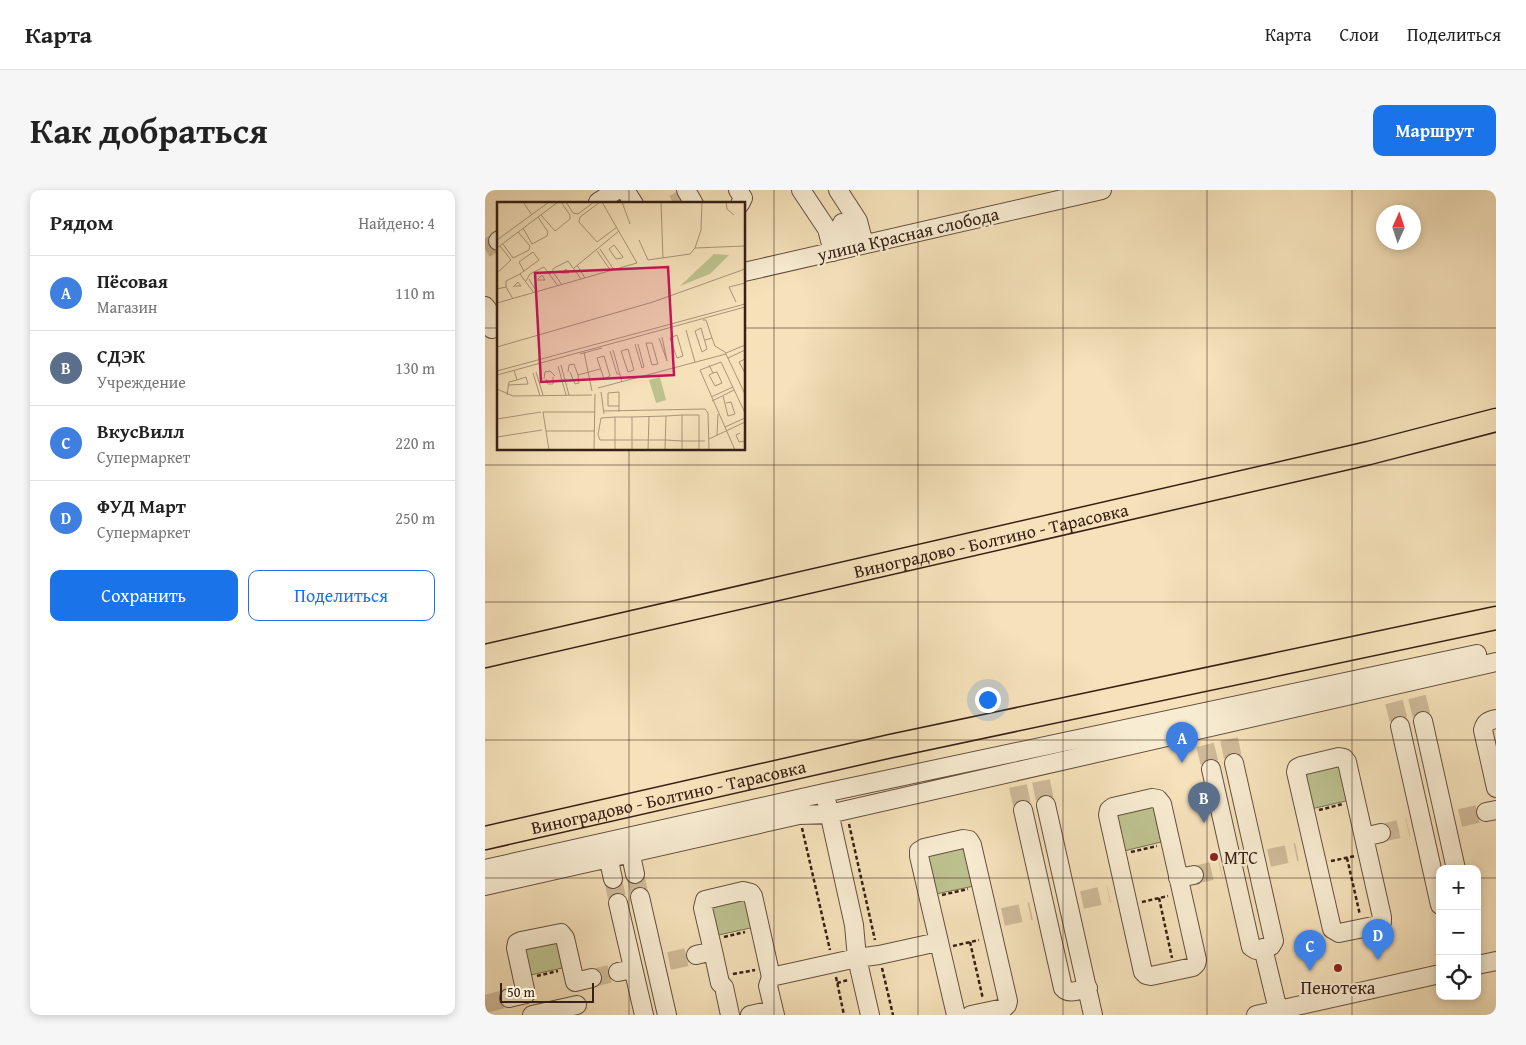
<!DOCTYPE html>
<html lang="ru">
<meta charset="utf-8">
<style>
:root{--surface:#fff;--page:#f6f6f6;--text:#222;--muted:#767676;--line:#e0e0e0;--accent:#1a73e8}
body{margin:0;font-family:"Gentium Book Plus",serif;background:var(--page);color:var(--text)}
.controls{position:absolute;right:15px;bottom:15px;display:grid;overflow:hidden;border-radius:10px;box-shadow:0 2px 8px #0003}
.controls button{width:45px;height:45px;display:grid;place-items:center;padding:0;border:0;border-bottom:1px solid var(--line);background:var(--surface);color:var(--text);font:25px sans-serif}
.compass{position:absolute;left:891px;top:15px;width:45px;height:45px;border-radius:50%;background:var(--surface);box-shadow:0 2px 8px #0003;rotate:3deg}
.scale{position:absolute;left:15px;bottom:12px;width:94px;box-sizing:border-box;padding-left:5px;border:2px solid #362017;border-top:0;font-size:14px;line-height:18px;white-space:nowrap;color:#362017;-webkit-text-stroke:4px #f8ecd2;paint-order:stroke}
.you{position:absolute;left:502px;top:509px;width:18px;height:18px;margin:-12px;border:4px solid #fff;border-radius:50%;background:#1a73e8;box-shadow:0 0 0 8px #1a73e833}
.badge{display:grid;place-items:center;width:32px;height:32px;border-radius:50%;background:var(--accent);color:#fff;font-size:16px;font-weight:700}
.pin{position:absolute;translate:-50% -41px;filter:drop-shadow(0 1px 2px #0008)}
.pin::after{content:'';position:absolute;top:26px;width:18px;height:15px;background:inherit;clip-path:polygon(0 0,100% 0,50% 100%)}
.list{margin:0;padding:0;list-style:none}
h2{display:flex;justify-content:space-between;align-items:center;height:65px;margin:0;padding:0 20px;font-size:21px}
h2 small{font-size:16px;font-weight:400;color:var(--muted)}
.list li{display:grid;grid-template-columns:32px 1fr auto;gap:15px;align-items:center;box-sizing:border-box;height:75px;padding:0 20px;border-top:1px solid var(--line)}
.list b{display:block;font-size:19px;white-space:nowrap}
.list p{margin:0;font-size:16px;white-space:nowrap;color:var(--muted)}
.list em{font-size:16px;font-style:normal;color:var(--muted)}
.actions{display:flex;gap:10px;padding:15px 20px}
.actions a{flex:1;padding:11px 0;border:1px solid var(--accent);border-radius:10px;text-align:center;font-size:18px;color:var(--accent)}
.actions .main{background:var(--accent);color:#fff}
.icon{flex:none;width:28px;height:28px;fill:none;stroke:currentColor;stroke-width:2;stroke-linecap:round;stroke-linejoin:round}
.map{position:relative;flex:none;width:1011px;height:825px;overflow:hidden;border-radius:10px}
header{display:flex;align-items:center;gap:30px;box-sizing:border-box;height:70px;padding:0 25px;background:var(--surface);border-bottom:1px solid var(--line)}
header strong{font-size:24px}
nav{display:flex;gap:28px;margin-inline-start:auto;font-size:18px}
.intro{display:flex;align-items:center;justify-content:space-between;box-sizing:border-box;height:120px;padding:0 30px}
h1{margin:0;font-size:35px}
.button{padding:12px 22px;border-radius:10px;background:var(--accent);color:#fff;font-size:18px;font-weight:700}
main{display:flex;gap:30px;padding:0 30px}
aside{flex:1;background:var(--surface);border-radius:10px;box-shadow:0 2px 8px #0003}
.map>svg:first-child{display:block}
.green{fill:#bdc28f;stroke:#7a7153}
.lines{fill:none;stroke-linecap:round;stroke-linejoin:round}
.minor-tunnel{stroke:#cfba99;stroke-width:18;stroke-dasharray:18 9;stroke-linecap:butt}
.minor-casing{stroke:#665040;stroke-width:20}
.major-casing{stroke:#362017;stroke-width:25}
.path{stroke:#362017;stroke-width:2.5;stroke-dasharray:4 2.5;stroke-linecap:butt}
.minor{stroke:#f8ecd2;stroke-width:18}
.major{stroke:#f5e1ba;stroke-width:22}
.grid{fill:none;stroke:#362017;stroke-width:1;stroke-opacity:0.55}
.poi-dot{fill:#8f2418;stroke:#f8ecd2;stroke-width:2}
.labels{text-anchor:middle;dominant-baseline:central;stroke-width:4.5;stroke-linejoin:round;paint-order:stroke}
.street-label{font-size:18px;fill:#362017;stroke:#f8ecd2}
.poi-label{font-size:18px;fill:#362017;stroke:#f8ecd2;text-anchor:start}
.inset-road{fill:none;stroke:#a99479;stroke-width:1}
.view{fill:#c2185b;fill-opacity:0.15;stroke:#c2185b;stroke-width:2.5}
.inset-edge{fill:none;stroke:#362017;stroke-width:2.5}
</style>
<header>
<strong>Карта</strong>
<nav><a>Карта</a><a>Слои</a><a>Поделиться</a></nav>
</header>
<div class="intro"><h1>Как добраться</h1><a class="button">Маршрут</a></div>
<main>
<aside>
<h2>Рядом<small>Найдено: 4</small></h2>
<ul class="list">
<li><span class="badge" style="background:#3f7fe0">A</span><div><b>Пёсовая</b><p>Магазин</p></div><em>110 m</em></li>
<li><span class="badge" style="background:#5c6f8a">B</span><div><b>СДЭК</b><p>Учреждение</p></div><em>130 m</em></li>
<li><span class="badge" style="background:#3f7fe0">C</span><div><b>ВкусВилл</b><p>Супермаркет</p></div><em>220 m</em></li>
<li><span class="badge" style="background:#3f7fe0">D</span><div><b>ФУД Март</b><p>Супермаркет</p></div><em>250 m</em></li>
</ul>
<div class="actions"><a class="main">Сохранить</a><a>Поделиться</a></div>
</aside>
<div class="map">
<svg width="1011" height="825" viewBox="0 0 1011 825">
<rect width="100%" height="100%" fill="#f5e1ba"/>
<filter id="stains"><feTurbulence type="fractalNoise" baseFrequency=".004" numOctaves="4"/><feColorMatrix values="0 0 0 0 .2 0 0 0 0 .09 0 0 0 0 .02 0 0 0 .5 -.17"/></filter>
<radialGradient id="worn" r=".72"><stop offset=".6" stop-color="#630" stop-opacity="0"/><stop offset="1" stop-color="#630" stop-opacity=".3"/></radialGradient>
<!-- green -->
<path class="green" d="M856 571 865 610 826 619 817 580Z
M668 616 676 652 639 661 631 624Z
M480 656 489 696 451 704 442 665Z
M258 706 264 710 270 737 229 746 226 713Z
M71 748 82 777 41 786 38 756Z"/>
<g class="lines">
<!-- minor-tunnel -->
<path class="minor-tunnel" d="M189 14 197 9
M0 59 13 51
M932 507 938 531
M909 512 915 536
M744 549 749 573
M720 555 726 579
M556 591 561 615
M533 596 538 620
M975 628 1001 622
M896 643 923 637
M784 668 812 662
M150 684 155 707
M709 685 736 679
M128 689 133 713
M597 710 624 704
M518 727 546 721
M184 771 211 765
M107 788 133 782
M0 814 24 808"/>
<!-- minor casing -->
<g class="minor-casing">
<path id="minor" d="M140 0 149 14
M201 0 209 14
M253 0 258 8 255 14
M316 0 342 39 348 62
M353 0 373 31 379 54
M113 12 132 0
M357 33 359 37 364 58
M13 51 14 50
M259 82 617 0
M0 116 3 120 7 139
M1011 529C1003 531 1000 532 998 540L1011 598
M938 531 971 679
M915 536 955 715
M854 567 859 568 862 572 897 727V732L893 735 854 743 847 739 811 582 812 578 816 576Z
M726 579 766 757 771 760 786 756 789 751 749 573
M667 608 673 609 677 614 712 770 711 774 708 777 666 786 661 785 658 782 623 625 624 620 628 617Z
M342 613 369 735 372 768 385 825
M561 615 608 825
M538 620 578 798C584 805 594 800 603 798
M1001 622 1011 620
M879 647 896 643
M143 652 150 684
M121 657 128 689
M0 679 339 603 992 464
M693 688 709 685
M0 696 314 625 344 624 1011 472
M155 707 182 825
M133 713 159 825
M778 758 793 820
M228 761 235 793 239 797 245 825
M211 765 228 761 218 718 220 710 258 701 266 703 268 706 286 787 372 768 394 765 453 752
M992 775 1011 771
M133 782 148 779
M286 787 283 796 290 825
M24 808 41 804 31 758 32 753 36 751 76 743 80 748 90 792 107 788
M47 825 92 815
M265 825 288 820
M471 825 434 666V661L439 658 478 649 484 650 487 655 523 811 522 815 519 818 486 825
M771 825 955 784"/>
</g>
<!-- major casing -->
<g class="major-casing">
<g id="major">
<path id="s1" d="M0 466 884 263 1011 230"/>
<path id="s2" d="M0 648 406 556 1011 428"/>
</g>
</g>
<!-- path -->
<path class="path" d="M834 620 858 614
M364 634 390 750
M317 638 345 760
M646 662 672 656
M862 668 875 725
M846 671 870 666
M457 705 483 699
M674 708 687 768
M657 712 683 706
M239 747 260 742
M485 752 498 809
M468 756 494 750
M397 778 408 825
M248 784 270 780
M52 786 73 781
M351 787 359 825
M352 793 363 790"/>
<!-- minor -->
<use href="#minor" class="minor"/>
<!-- major -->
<use href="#major" class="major"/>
</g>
<!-- grid -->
<path class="grid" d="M144 0V14M289 0V825M433 0V825M578 0V825M722 0V825M867 0V825M0 138H14M259 138H1011M144 259V825M0 275H1011M0 412H1011M0 550H1011M0 688H955M992 688H1011"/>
<!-- markers -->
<g class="poi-dot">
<circle cx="729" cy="667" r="5"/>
<circle cx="853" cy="778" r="5"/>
</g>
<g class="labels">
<!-- street labels -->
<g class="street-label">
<text transform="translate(423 44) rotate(-13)">улица Красная слобода</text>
<text stroke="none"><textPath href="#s1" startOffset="519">Виноградово - Болтино - Тарасовка</textPath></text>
<text stroke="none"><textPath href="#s2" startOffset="188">Виноградово - Болтино - Тарасовка</textPath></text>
</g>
<!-- poi labels -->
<g class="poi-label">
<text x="739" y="667">МТС</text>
<text x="853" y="797" text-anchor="middle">Пенотека</text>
</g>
</g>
<!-- overview -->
<g transform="translate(12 12)">
<rect width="248" height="248" fill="#f5e1ba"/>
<path d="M217 52 232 53 213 72 183 84ZM163 175 169 198 159 201 152 178Z" fill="#bdc28f"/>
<path class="inset-road" d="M26 0 35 13M69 0 76 11 81 12 97 0M103 0 83 15 82 20 100 40 120 25M125 0 133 22M164 0 166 56M229 0 230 7 237 13M44 13 58 29 73 17V13L64 0M26 26 35 42 50 34 51 30 41 15M0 38 52 0M142 38 151 58 193 52 198 46 248 44M6 42 16 56 32 48 33 44 21 30M117 43 126 55 125 56 119 57 112 47ZM0 46 61 0M198 46 204 28 205 0M103 47 117 68M100 49 114 69M80 63 88 76M77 66 122 29M56 70 65 83M0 71 14 58 3 44M64 71H72L69 67 65 71M23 72 42 58 36 50 22 60 27 69M53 72 57 66 71 59 84 77M32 77 40 90M40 78H48L45 73 41 77M29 79 33 72 47 65 61 84M9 85V79L23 72 37 91M16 85 21 80 24 84H17M0 87 9 85 16 97M239 100 232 85 248 81M0 101 140 61 105 0M206 118H209L215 136M204 126 210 147 205 150 198 129ZM189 128 198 160M180 133 186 154 180 156 173 136ZM162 136 170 159 165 135M208 138 215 136 218 144 228 150 248 192M149 141H155L161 162 155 163ZM138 142 145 166 147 165 141 142M0 145 156 100 248 67M131 147 137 168 131 170 124 149ZM116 148 125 180M113 149 120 172H123M87 150 95 189M229 151 248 143M83 152 105 146M107 154 113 174 107 177 100 156ZM231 156 248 148M248 157 242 160 248 171M64 163 72 193M212 163 216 171 212 173 218 184 225 181 220 170 216 171M61 164 69 193M0 169 248 102M39 170 46 193M71 170 72 163 77 162 81 173 103 167M73 170 78 182 82 181 81 173M36 171 43 194M0 173 248 105M47 177 48 170 53 169 58 174M49 177 51 182H56V175M12 183 31 182 29 175 20 178M101 186 229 152M0 187 16 194 95 193M104 190 107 212M10 193 12 180 20 178 17 168M226 194 231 214 238 212 234 200 229 201M214 195 236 185M215 199 237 188M122 204H111V191L122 190V210M107 209 208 207 211 211 212 248M169 214 185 213M118 215H135V248M135 215 169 214 168 248M0 217 44 210M228 225 248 216M49 229H98M243 231 239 233 242 240 248 239M220 233 221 212M0 235 45 228M212 237 248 220M52 248 46 210H98M97 248 98 192M118 248V215L104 216 101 233 103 238H169L185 239H202V213H185V248M151 248 152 214M202 248V239H208M238 248 203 168 224 160 248 211"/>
<path class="view" d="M171 65 177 173 44 180 38 71Z"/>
<rect width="248" height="248" class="inset-edge"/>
</g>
<rect width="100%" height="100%" filter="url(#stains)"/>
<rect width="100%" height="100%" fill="url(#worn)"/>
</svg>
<div class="controls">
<button>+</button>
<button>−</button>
<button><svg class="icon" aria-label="locate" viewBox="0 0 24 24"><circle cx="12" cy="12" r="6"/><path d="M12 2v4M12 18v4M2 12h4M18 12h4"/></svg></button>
</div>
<svg class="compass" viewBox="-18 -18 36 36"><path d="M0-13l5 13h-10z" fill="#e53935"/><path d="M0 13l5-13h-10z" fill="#767676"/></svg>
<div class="scale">50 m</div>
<div class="you"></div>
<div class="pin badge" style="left:697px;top:573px;background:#3f7fe0">A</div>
<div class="pin badge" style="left:719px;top:633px;background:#5c6f8a">B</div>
<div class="pin badge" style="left:825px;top:781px;background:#3f7fe0">C</div>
<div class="pin badge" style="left:893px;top:770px;background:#3f7fe0">D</div>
</div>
</main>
